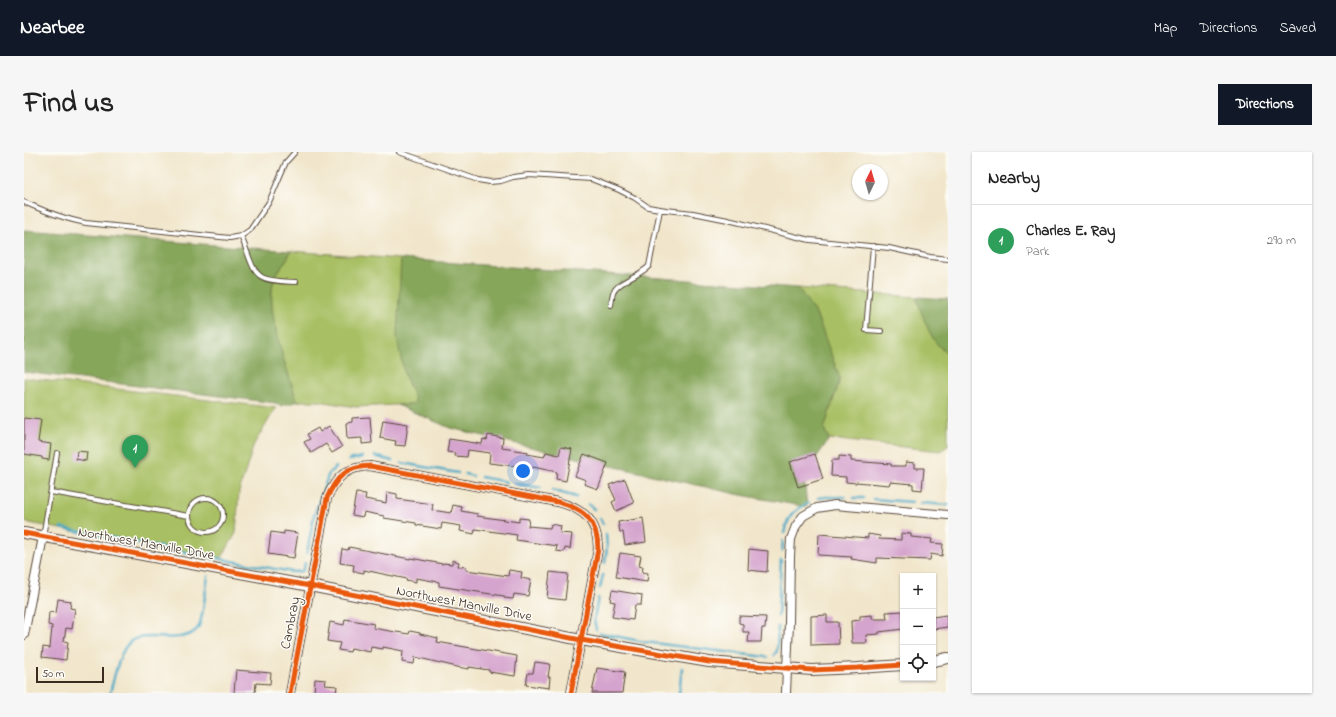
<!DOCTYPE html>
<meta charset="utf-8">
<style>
:root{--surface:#fff;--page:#f6f6f6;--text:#222;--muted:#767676;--line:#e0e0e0;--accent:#111827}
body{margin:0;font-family:"Indie Flower",sans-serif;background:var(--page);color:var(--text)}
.controls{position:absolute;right:12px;bottom:12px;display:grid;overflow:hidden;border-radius:0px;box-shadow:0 1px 3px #0004}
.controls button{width:36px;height:36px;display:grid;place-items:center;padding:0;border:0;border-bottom:1px solid var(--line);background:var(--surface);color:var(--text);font:20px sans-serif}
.compass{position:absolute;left:828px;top:12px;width:36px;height:36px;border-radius:50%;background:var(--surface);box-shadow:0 1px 3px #0004;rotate:5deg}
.scale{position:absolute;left:12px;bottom:10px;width:68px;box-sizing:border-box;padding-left:4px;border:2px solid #3b2a1e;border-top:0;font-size:11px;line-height:14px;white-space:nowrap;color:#3b2a1e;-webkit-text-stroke:3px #fdfcf7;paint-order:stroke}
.you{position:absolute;left:499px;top:319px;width:14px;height:14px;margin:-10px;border:3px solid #fff;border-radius:50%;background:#1a73e8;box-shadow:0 0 0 6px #1a73e833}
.badge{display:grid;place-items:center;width:26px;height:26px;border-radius:50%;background:var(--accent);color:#fff;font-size:13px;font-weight:700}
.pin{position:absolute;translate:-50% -33px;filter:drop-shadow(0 1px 2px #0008)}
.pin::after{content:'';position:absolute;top:21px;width:14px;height:12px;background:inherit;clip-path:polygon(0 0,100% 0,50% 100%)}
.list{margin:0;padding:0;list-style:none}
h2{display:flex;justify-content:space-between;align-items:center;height:52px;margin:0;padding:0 16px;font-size:17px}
h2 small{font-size:13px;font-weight:400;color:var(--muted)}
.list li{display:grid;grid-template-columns:26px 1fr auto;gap:12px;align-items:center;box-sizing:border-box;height:72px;padding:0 16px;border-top:1px solid var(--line)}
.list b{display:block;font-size:15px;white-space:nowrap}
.list p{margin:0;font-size:13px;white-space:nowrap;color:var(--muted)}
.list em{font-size:13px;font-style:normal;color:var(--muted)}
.icon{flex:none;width:22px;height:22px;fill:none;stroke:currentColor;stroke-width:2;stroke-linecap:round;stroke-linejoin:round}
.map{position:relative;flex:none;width:924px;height:541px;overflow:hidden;border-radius:0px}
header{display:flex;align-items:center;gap:24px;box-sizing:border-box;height:56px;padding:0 20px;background:var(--accent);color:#fff}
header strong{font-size:19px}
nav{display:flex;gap:22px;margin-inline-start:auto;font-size:14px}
.intro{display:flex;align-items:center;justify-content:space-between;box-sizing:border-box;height:96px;padding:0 24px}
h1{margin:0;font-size:28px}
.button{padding:10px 18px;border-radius:0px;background:var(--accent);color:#fff;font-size:14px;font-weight:700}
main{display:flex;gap:24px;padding:0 24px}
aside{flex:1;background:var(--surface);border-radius:0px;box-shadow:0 1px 3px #0004}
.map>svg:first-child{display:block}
.green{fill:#a8bf64;stroke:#727441}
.forest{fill:#86a65a;stroke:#60683c}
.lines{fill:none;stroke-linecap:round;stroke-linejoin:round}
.stream{stroke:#47a9c6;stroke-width:2.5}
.building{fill:#d5a4ce}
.service-casing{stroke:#564638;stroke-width:6}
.minor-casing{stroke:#564638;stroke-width:10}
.tertiary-casing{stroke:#564638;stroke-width:12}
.service{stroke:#fff;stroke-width:4}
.minor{stroke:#fff;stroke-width:8}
.tertiary{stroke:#fff;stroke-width:10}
.cycleway-casing{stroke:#fdfcf7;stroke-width:8}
.cycleway{stroke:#e8590c;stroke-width:5}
.labels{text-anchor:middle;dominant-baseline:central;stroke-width:3;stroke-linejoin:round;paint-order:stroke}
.street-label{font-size:14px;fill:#3b2a1e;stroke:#fdfcf7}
</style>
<header>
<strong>Nearbee</strong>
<nav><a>Map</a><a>Directions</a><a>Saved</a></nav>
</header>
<div class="intro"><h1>Find us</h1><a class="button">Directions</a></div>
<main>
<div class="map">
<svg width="924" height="541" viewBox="0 0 924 541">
<rect width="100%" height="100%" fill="#fdfcf7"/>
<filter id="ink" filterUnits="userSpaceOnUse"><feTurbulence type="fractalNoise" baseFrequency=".025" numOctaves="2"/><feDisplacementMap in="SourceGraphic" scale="8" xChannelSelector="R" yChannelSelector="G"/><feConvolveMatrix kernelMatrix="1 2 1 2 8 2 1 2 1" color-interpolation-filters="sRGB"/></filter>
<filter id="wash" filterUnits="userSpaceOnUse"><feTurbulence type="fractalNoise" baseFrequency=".012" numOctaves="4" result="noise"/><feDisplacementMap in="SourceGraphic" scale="16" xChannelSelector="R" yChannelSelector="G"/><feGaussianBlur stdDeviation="0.9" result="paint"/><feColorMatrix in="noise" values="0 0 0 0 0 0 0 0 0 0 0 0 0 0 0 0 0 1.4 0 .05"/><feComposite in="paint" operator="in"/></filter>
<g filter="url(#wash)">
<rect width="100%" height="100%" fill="#f1e6cb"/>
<!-- green -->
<path class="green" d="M267 99 377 107 380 221 391 247V252L332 255 294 249H273C262 213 242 168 249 130 252 119 263 110 267 99Z
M774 136 892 145 920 199 924 201V294L916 299 805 287 800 277 816 227 793 164Z
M0 226 252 256 230 292 215 340 212 381 197 407 0 370Z"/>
<!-- forest -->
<path class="forest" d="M0 78 267 99C263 109 254 117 250 128 240 156 264 220 273 249H276L256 254 252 251 0 220Z
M377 107 774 136 793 164 816 227 800 277 805 287 780 324 783 355 717 343 574 311 426 276 373 253 390 252 391 247 380 221 373 186Z
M892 145 924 147V201C907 194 898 161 892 145Z"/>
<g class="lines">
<!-- stream -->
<path class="stream" d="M351 304 368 309
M325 308 338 305
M378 311 434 321
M441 322 449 324
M457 325 483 330
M490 331 517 336
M528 338 552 345
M794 346 801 345H821
M830 346H840
M849 347 888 350
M897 351 924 353
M564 352 570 357
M576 366 579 372
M37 376 218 411 269 420 278 419 280 416 281 411
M760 381C765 363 768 360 784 351
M758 399 759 389
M283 401 290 364 305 321 312 315
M581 411 583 395 582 382
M576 436 579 423
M754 464 757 408
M572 477 570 468 574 446
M576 481 621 490 743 505
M750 503 753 499 754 475
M86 541C90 527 95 499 106 490 111 485 120 485 127 485 140 485 164 489 174 476 179 468 182 435 184 424
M655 541 658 516"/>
</g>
<g id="blocks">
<!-- building -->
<path class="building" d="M346 265 348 291 338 292V286L323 287 322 271 328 270V266Z
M0 266 17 268 14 290 27 292 25 308 18 307V305L0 302Z
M359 268 384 272 381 294 371 293 372 289 356 286Z
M305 274 318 295 308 301 302 292 287 301 280 290 286 287 283 282 294 276 296 280Z
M464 283 479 286 478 296 504 300 503 302 520 305 522 300 535 303 537 295 548 297 542 329 532 327 533 320 509 315V316L465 311 466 301 444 298 443 305 431 304V301L423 300 425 287 458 292 459 287 463 288Z
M53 299 63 300 62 309 52 307Z
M560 302 584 311 574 337 560 332 562 328 551 324Z
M791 302 799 327 774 335 766 310Z
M815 304 827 305V309L867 312V314H882V310L891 311V316H900L898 338 889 337V332L866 330 865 333 832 330V331L822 330V325L807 324 808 308H815Z
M601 327 610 351 592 359 588 350 592 348 585 333Z
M363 340 373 342V347L409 352 408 358 427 361 429 353 438 355 437 359 454 362 453 364 495 370V366L505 367 504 374 526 376 527 372 537 374 536 381 548 382 546 397 541 396 540 400 532 399 533 394 492 388 493 383 451 377 450 382 436 379 437 374 418 371 417 377 392 373V371L360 366V364L340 360 339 365 328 363 332 341 342 342 341 347 362 351Z
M619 366 622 390 601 393 599 380H596L594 370Z
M260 379 274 381 270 406 244 402 247 380 260 382Z
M877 381 887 382V385L908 387 907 391 919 392 918 404 907 402 906 408 853 406V411L827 407 828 405 794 403 795 382 844 386V382L856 384 855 387 877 388Z
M325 395 386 407V406L419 412V411L428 412V408L435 410 434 414 442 415V418L484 424 485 418 498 420 497 426 507 428 504 444 490 442 489 447 480 446V444L415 434V430L392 426V430L382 428 383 427 340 418V421L329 419 330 413 316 411 318 397 324 398Z
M725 397 744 399 743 420 724 418Z
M596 401 617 404 615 414 619 415 618 420 624 421 623 430 592 425Z
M526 420 544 422 541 448 523 446Z
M588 438 618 443 617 453H611L609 468 588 465 591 450 586 449Z
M34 447 47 449 46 456 51 457 48 477 42 476 40 489 44 490 42 508 18 505 19 495 26 496 28 474 24 473 25 460 32 461Z
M879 459V477L855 480V482L842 483 843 491H828L827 469 836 468V464L848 463V467H863L862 460Z
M803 463V470H814L815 492 787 493V464Z
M922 463 924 475 909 477V465Z
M715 464 742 465 741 476H738L737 490H724L725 480H719V472L715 471Z
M321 467 350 472 349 476 366 479 385 482 386 479 396 481V482L414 486 413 490 493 504 491 524 465 520V518L445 515V517L433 515 391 505 390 512 378 510 379 499 359 495V497L347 495 346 500 327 496 326 500 314 498 316 491 303 489 306 470 320 473Z
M511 510 526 512 524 525H526L525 536 502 533 504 521H509Z
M573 516 601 520 598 541H568Z
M212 518 247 521 246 532 232 531 231 541H210Z
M291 527 302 528 301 533 313 534 312 541H290Z"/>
</g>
</g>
<g filter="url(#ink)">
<use href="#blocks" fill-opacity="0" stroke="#564638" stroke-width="1"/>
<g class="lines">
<!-- service casing -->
<g class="service-casing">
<path id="service" d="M375 0 454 28 466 30 477 29 489 25 505 23 567 27 595 38 611 46 624 55 642 58 669 61 704 68 786 88 865 96 906 105 924 107
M0 50C20 59 40 67 62 71L186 84 206 86 217 84 226 78 245 50 262 10 271 0
M217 84C233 123 226 129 272 130
M849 94 842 178 857 179
M587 153C588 149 588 144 589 141 594 129 616 124 625 114L636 58
M27 340 165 364
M165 363a17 17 0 1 1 34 0a17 17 0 1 1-34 0Z
M19 385 33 301"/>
</g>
<!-- minor casing -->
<g class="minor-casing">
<path id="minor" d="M0 483 19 385
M266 541 303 346C312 325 322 315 346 314L534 350C560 357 574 369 574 397L547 541
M762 541 765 471 766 404 767 387 772 374 779 364 793 356 811 353 924 363"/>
</g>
<!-- tertiary casing -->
<g class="tertiary-casing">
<path id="tertiary" d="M0 381 286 434 557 488 685 510 788 518 834 516 879 513
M909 509 924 506"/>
</g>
<!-- service -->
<use href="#service" class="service"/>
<!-- minor -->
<use href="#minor" class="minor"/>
<!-- tertiary -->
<use href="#tertiary" class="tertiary"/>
<!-- cycleway casing -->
<g class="cycleway-casing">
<path id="cycleway" d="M0 381 286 434 557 488 685 510 788 518 834 516 879 513
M266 541 303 346C312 325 322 315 346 314L534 350C560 357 574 369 574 397L547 541"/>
</g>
<!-- cycleway -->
<use href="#cycleway" class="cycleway"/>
</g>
</g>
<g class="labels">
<!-- street labels -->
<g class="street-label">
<text transform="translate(122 392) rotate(10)">Northwest Manville Drive</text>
<text transform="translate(440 452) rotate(11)">Northwest Manville Drive</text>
<text transform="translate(267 471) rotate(-79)">Cambray</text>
</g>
</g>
</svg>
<div class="controls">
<button>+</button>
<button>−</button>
<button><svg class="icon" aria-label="locate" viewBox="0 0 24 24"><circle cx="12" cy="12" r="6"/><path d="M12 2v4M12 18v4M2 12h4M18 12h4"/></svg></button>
</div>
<svg class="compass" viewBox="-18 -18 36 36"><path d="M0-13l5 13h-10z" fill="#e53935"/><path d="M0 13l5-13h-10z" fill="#767676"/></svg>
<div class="scale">50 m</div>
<div class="you"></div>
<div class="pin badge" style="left:111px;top:316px;background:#2e9e5b">1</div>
</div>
<aside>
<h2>Nearby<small></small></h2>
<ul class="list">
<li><span class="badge" style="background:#2e9e5b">1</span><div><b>Charles E. Ray</b><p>Park</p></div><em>290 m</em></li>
</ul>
</aside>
</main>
